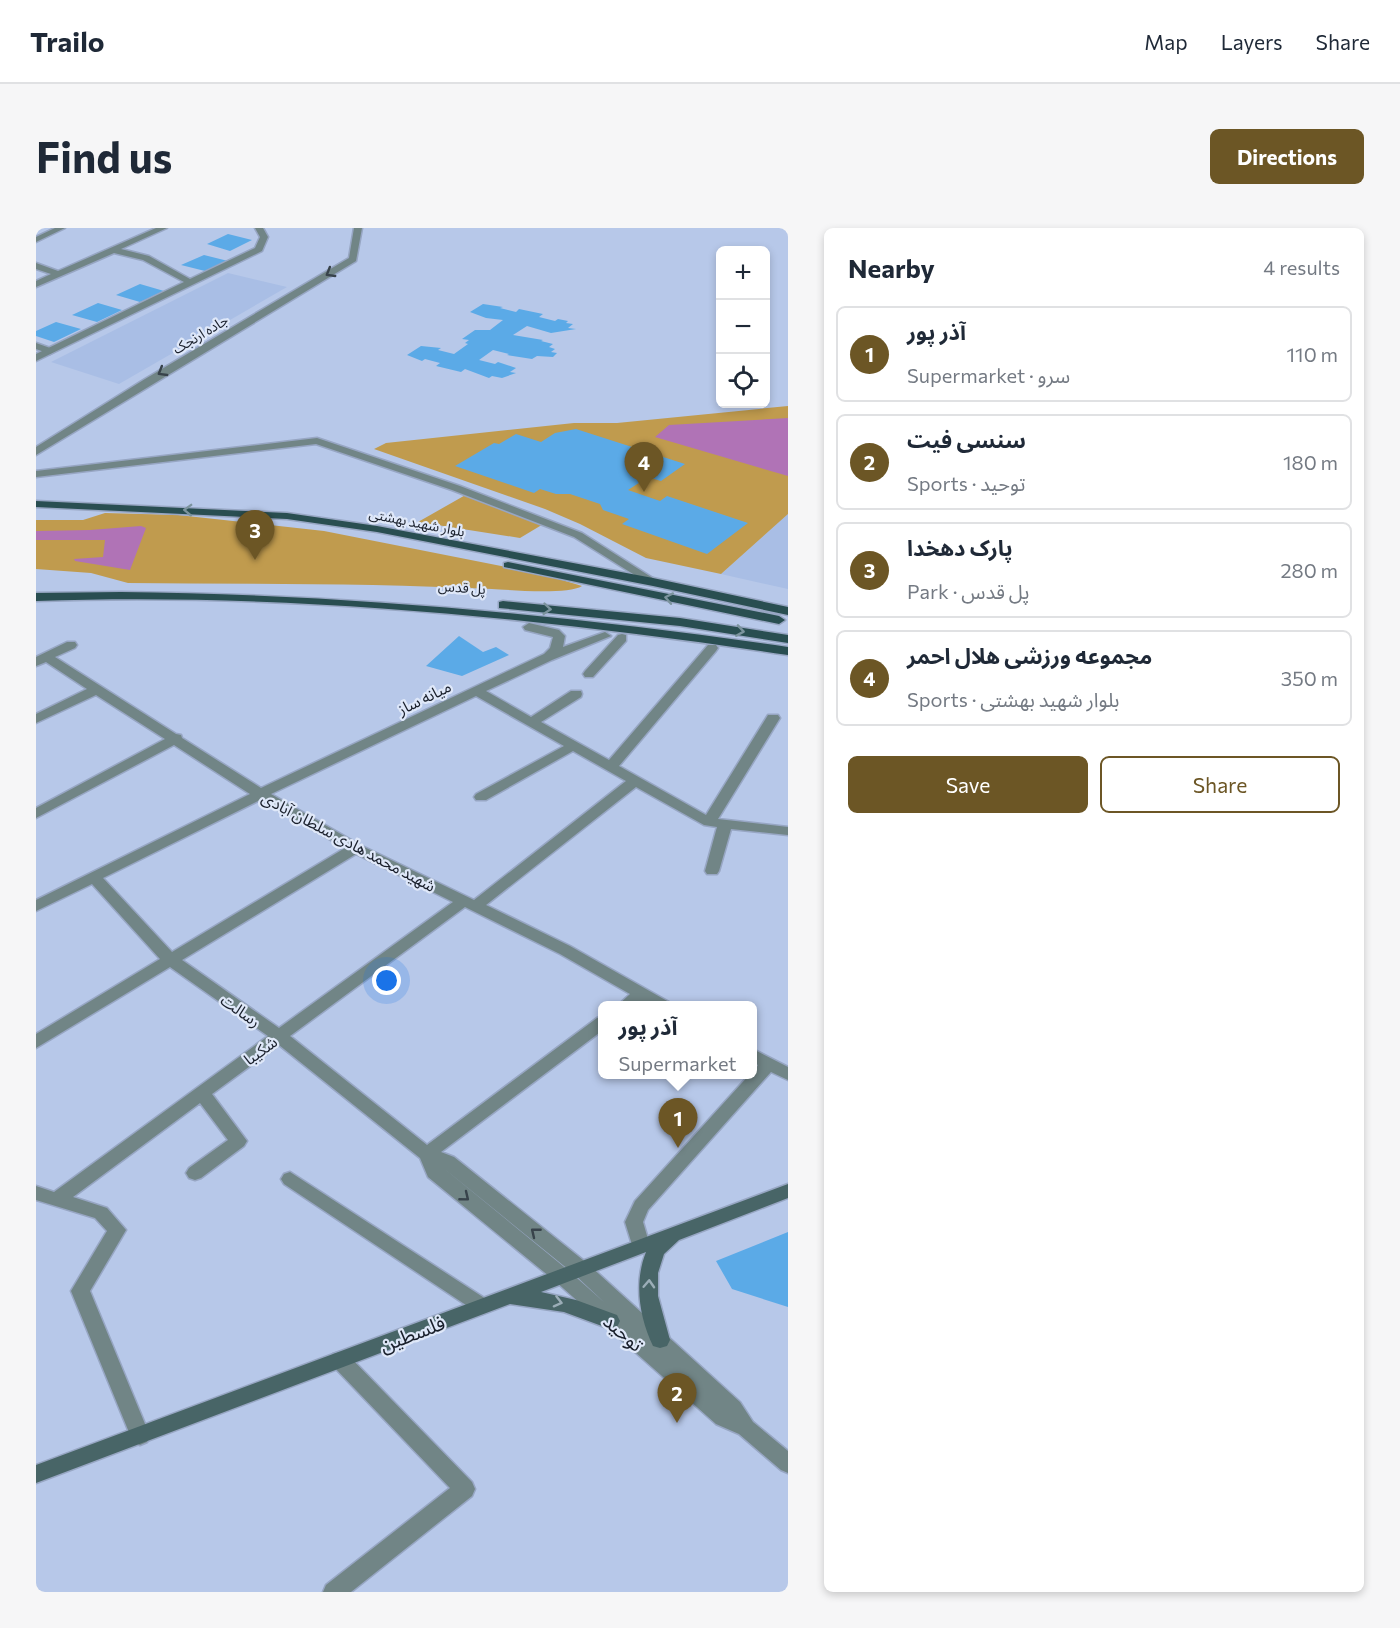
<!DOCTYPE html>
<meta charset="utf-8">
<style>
:root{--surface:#fff;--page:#f6f6f7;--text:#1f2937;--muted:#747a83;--line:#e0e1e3;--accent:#6c5625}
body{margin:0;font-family:Commissioner,"Noto Sans Arabic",sans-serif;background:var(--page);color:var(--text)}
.controls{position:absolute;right:18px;top:18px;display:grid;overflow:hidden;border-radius:9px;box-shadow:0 3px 9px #0003}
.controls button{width:54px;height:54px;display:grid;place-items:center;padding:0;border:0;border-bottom:2px solid var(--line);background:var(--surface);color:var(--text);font:30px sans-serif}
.you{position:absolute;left:351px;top:753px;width:21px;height:21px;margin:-15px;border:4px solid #fff;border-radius:50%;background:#1a73e8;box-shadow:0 0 0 9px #1a73e833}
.badge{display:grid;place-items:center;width:39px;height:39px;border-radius:50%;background:var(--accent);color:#fff;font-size:20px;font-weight:700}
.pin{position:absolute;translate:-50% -50px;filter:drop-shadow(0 2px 3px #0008)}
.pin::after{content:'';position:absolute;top:32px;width:21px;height:18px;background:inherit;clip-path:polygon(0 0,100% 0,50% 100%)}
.popup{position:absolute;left:562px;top:773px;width:159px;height:78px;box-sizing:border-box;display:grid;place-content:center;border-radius:9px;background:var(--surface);filter:drop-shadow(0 2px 4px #0005);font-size:20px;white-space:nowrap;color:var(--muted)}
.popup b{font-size:22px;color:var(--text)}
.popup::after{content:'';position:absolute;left:50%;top:100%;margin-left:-12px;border:12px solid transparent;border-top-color:var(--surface)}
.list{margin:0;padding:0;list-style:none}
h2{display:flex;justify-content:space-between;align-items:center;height:78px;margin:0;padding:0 24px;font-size:26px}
h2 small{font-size:20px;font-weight:400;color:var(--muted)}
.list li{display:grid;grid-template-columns:39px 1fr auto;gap:18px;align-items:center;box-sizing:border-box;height:96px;margin:0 12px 12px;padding:0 12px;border:2px solid var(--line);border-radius:9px}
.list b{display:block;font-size:22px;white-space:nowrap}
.list p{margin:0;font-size:20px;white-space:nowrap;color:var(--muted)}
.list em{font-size:20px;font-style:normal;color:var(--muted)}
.actions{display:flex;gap:12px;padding:18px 24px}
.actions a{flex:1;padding:14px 0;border:2px solid var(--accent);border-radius:9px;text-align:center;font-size:21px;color:var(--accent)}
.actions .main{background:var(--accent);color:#fff}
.icon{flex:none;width:33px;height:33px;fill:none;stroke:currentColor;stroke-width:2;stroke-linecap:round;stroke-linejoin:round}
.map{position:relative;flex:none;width:752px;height:1364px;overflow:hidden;border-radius:9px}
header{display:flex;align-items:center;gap:36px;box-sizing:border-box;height:84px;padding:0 30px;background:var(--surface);border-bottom:2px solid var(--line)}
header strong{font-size:28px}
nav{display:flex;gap:33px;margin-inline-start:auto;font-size:21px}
.intro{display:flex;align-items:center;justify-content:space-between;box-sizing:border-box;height:144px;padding:0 36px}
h1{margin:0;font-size:42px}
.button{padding:15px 27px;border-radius:9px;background:var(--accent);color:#fff;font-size:21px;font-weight:700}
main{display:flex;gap:36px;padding:0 36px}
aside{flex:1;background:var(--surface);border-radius:9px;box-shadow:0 3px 9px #0003}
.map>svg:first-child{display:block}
.built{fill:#a9bee5}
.green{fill:#c09b4e}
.water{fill:#b073b6}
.building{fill:#5baae7}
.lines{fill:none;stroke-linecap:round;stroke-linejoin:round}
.minor-casing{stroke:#97a6c3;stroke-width:3}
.tertiary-casing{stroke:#97a6c3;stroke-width:3}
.secondary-casing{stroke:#97a6c3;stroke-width:3}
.primary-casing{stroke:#97a6c3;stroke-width:3}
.minor{fill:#718586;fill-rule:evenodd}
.tertiary{fill:#718586;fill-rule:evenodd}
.secondary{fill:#486567;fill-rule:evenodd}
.primary{fill:#294e51;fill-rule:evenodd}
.oneway{stroke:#38434b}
.oneway2{stroke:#7b939d}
.oneway3{stroke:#9badb7}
.labels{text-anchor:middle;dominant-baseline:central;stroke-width:4.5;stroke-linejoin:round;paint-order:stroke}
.far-street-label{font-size:14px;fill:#191f2b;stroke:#dfe8f9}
.street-label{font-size:16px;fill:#191f2b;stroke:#dfe8f9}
.near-street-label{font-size:20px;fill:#191f2b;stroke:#dfe8f9}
</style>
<header>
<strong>Trailo</strong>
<nav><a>Map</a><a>Layers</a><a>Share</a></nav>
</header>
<div class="intro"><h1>Find us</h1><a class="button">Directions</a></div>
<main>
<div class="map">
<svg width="752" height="1364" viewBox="0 0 752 1364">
<rect width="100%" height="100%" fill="#b7c8e9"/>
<!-- built -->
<path class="built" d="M192 45 251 59 83 156 15 134Z
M752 286V361L685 346Z"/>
<!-- green -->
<path class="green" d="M752 178V286L685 346 610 330 544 296 509 281 338 221 350 215 538 195H581Z
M433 265 509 295 484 310 382 294Z
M69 285 142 287 288 303 506 346 546 358C532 367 474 362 456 361 335 355 213 356 92 355L55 345 0 341V292H47Z"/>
<!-- water -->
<path class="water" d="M752 190V248L619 209 633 197Z
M105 298 110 300 94 342 39 333 38 331 67 329 69 312H0V303L54 302Z"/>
<!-- building -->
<path class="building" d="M192 6 216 12 194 23 171 16Z
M168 27 192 33 169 43 145 37Z
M104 56 128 63 104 74 80 67Z
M62 75 86 82 61 94 36 87Z
M447 76 467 79 464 80 480 84 483 81 507 86 503 89 519 93 522 91 532 93 530 95 537 96 532 100 540 101 515 105 491 98 477 107 507 112 505 113 517 116 513 119 519 121 515 124 521 125 517 129 501 128 496 131 471 127 473 126 457 122 443 132 459 136 462 134 480 140 474 144 480 145 466 150 456 148 453 150 429 141 425 144 400 138 404 135 389 131 386 133 371 127 385 118 405 120 402 122 418 126 432 116 429 115 433 112 426 111 439 102H454L467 92 450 90 434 84Z
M20 94 45 101 18 114 0 108V103Z
M540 201 649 236 625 253 612 249 592 262 624 273 631 268 712 295 671 326 586 296 593 291 567 282 564 276 534 266H520L504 261 498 265 419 238 458 215 463 216 480 206 505 214 519 205Z
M423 408 447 424 460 419 473 427 426 448 390 438Z
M752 1004V1079L696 1061 680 1033Z"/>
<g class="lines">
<!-- minor casing -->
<g class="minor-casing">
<path id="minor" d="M19 0H29L0 14V9Z
M120 0H131L85 21 113 28 154 51 219 20 224 9 219 0H227L232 9 226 23 0 133V126L148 54 107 32 78 25 0 59V53L15 46 0 41V35L22 43Z
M281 210 424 258 546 305 623 354 621 356H613L538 309 416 262 280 216 0 249V243Z
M493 395 523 402 529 408 527 419 569 404 575 408 516 432 450 463 495 489 535 463H545L546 466 545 469 505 494 573 532 672 417H680L682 420 680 423 583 538 670 587 732 487H742L744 490 682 591 752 599V607L695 601 683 643 681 646H671L669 643 681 599 668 597 600 559 450 677 534 718 633 774 635 778H614L606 773 600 778H581L594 766 524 726 429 679 254 808 391 917 561 790 567 788V802L405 924 418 929 552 1036 554 1041 552 1046 545 1048 538 1046 405 938 533 1043 535 1048 533 1053 526 1055 519 1053 392 949 384 930 243 817 176 866 211 913 208 918 165 950 159 952 153 950 150 945 153 940 192 912 164 875 37 969 71 980 90 1002 54 1063 114 1208 111 1214 104 1217 97 1214 35 1063 71 1003 59 990 0 972V958L18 964 232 808 134 739 0 820V806L124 731 56 656 0 683V672L214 566 138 517 0 590V580L129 511 60 467 0 495V486L51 461 10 434 0 438V429L31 414H39L41 417 39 420 19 429 140 506 145 507 146 510 225 560 508 426 514 420 517 409 489 402 487 399ZM440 468 528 518 440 566 438 569 440 572H450L537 523 590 553 438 672 324 617 235 566ZM224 572 309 620 136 724 67 650ZM320 626 417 674 243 800 146 732Z
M586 406 590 407V413L557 449H549L547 446 549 443 582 407Z
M717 821 752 839V852L735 844 612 982 607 994 614 1018 612 1023 605 1025 598 1023 589 994 599 973 714 846H717L722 837 717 834Z
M254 944 453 1073 456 1078 453 1083 446 1086 439 1083 248 956 245 951 248 946Z
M304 1124 311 1126 436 1254 439 1261 436 1268 315 1364H287L290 1357 414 1260 297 1138 294 1132 297 1126Z"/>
</g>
<!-- tertiary casing -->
<g class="tertiary-casing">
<path id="tertiary" d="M318 0H326L320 33 0 227V219L109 151 313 30Z
M0 115 17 121 19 123 14 126 0 121Z
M545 1034 552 1036 704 1174 717 1194 752 1223V1245L745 1242 703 1206 680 1196 519 1053 517 1048 519 1043 526 1041 533 1043 569 1075 538 1046 536 1041 538 1036Z"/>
</g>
<!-- secondary casing -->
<g class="secondary-casing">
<path id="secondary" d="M752 956V970L643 1012 628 1026 622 1045V1068L634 1112 631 1118 624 1120 617 1118C603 1089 598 1054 610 1024L505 1064 540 1072 581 1087 584 1093 581 1099 574 1101 528 1084 474 1076 0 1255V1237Z"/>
</g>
<!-- primary casing -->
<g class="primary-casing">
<path id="primary" d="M0 273 251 285 341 298 617 350 752 379V387L617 358 341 304 251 291 0 279Z
M472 334 743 388 749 392 743 396 468 339V335Z
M85 364C308 366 532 387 752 419V427C504 390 251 364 0 373V365Z
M467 373 644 390 752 407V415L644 398 463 380V374Z"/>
</g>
<!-- minor -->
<use href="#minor" class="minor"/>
<!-- tertiary -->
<use href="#tertiary" class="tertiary"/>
<!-- secondary -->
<use href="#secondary" class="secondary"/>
<!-- primary -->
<use href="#primary" class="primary"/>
</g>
<!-- one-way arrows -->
<defs><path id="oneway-chevron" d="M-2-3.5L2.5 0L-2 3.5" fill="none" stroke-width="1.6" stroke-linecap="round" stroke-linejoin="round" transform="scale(1.5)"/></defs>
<g class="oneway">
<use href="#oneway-chevron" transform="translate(294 45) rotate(149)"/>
<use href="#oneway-chevron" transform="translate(126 144) rotate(149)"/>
<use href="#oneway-chevron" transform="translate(429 969) rotate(39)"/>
<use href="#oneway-chevron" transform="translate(499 1004) rotate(-141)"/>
</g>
<g class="oneway2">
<use href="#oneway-chevron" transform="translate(152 282) rotate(-178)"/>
<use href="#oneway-chevron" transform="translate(633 370) rotate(-169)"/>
<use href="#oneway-chevron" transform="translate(511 381) rotate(5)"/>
<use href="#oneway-chevron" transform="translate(704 403) rotate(9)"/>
</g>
<g class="oneway3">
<use href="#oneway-chevron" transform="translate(613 1056) rotate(-87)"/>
<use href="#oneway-chevron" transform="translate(522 1074) rotate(14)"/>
</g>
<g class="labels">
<!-- far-street labels -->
<g class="far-street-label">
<text transform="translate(164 106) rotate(-31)">جاده ارنجک</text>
<text transform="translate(381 294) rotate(11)">بلوار شهید بهشتی</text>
<text transform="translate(426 359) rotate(4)">پل قدس</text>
</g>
<!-- street labels -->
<g class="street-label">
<text transform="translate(388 469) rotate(-26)">میانه ساز</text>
<text transform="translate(313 613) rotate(28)">شهید محمد هادی سلطان آبادی</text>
<text transform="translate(205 782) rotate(35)">رسالت</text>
<text transform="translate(224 822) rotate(-36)">شکیبا</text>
</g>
<!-- near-street labels -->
<g class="near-street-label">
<text transform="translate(588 1104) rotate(41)">توحید</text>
<text transform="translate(376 1105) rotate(-21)">فلسطین</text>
</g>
</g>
</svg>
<div class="controls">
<button>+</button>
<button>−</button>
<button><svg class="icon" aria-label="locate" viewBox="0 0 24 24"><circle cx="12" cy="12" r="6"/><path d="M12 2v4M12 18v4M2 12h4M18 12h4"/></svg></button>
</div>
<div class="you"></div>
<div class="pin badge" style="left:642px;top:920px">1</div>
<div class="popup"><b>آذر پور</b>Supermarket</div>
<div class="pin badge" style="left:641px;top:1195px">2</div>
<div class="pin badge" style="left:219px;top:332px">3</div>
<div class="pin badge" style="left:608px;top:264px">4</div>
</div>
<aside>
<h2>Nearby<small>4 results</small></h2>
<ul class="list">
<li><span class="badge">1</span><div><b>آذر پور</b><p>Supermarket · سرو</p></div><em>110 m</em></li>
<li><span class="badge">2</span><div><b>سنسی فیت</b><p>Sports · توحید</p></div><em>180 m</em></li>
<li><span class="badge">3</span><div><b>پارک دهخدا</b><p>Park · پل قدس</p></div><em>280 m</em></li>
<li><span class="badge">4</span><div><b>مجموعه ورزشی هلال احمر</b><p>Sports · بلوار شهید بهشتی</p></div><em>350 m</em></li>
</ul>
<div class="actions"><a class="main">Save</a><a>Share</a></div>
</aside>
</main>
